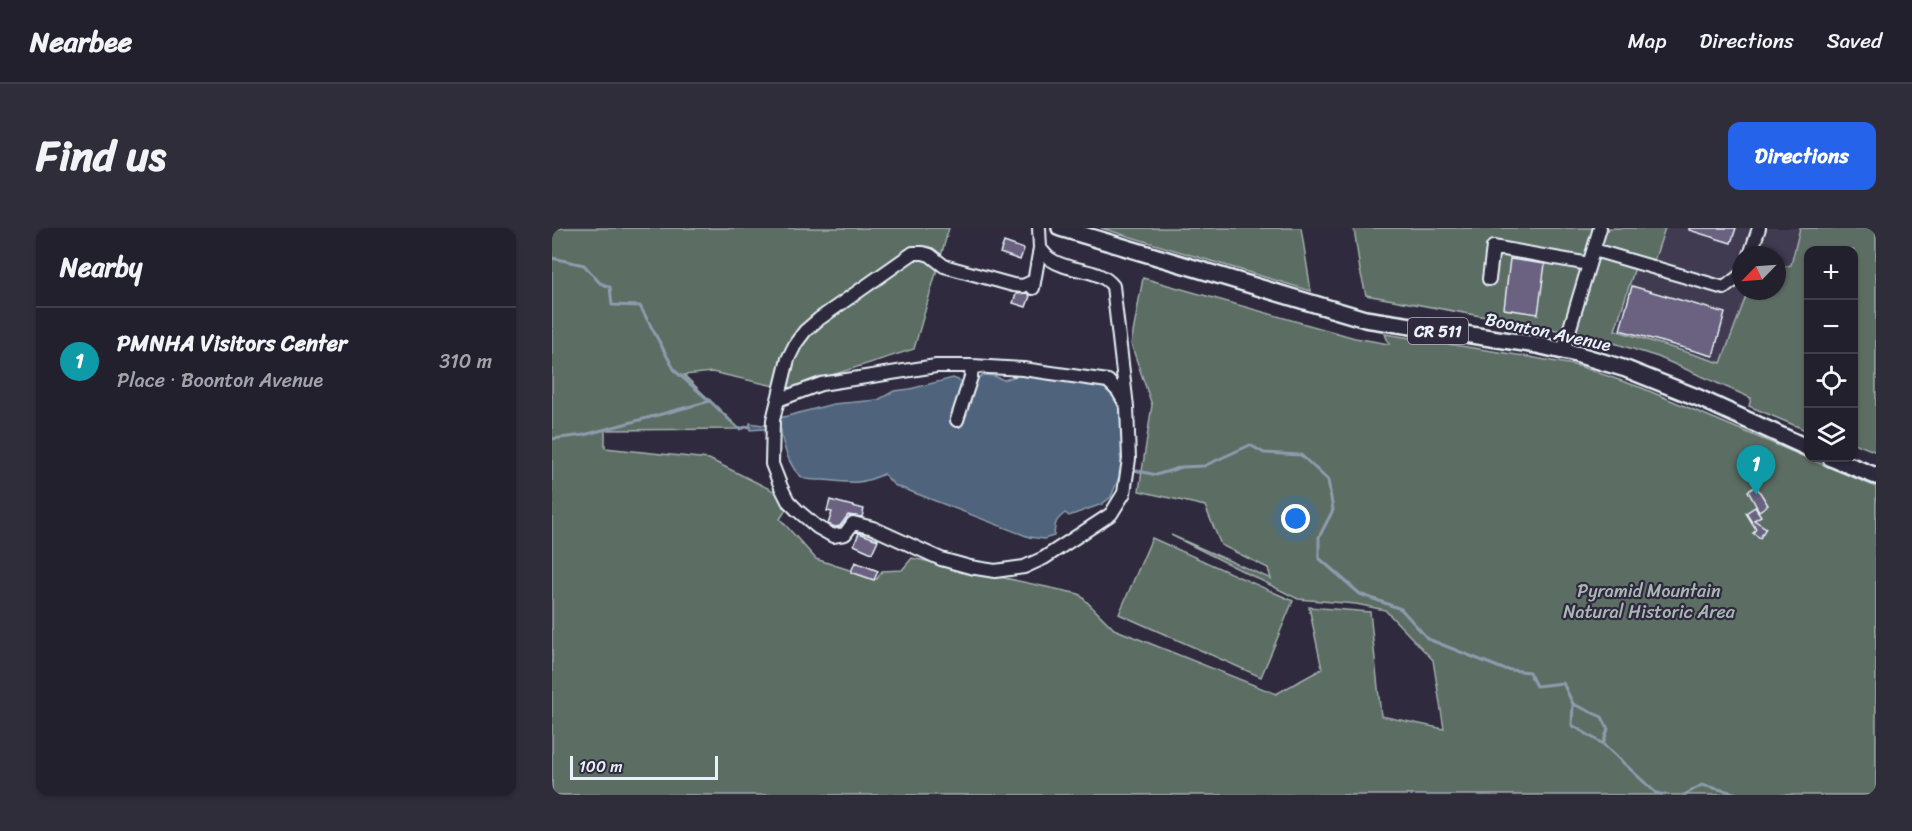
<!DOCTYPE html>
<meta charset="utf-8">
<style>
:root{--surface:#23202e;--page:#2f2d3a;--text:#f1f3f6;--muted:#a3a3aa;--line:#403e4a;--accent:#2563eb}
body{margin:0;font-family:Sriracha,sans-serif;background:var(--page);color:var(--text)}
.controls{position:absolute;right:18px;top:18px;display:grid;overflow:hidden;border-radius:12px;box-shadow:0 2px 4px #0004}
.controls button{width:54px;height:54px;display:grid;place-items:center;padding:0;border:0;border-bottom:2px solid var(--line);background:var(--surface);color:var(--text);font:30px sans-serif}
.compass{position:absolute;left:1180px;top:18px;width:54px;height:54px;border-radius:50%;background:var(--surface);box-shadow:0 2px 4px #0004;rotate:245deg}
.scale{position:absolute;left:18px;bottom:15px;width:148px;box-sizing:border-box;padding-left:6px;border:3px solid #e8f1f8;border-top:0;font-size:16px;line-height:21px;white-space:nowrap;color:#e8f1f8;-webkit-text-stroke:4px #2f2a3d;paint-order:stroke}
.you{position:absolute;left:744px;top:291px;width:21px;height:21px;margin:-15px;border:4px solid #fff;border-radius:50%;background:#1a73e8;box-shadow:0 0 0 9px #1a73e833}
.badge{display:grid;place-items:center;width:39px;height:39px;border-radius:50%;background:var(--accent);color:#fff;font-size:20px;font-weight:700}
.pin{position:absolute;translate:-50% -50px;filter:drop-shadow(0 2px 3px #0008)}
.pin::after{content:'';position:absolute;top:32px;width:21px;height:18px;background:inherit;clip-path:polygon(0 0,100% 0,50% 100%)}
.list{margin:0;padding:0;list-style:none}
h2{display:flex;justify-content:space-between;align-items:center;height:78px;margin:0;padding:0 24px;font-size:26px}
h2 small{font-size:20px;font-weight:400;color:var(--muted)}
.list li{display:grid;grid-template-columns:39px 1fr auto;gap:18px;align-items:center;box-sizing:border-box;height:108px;padding:0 24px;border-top:2px solid var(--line)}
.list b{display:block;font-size:22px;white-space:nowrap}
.list p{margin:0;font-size:20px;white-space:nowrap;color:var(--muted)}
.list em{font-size:20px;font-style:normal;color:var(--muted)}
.icon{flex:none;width:33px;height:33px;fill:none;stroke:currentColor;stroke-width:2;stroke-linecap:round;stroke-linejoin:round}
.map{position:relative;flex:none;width:1324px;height:567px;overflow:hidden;border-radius:12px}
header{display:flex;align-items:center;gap:36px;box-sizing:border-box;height:84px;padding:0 30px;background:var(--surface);border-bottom:2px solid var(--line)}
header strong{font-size:28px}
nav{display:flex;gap:33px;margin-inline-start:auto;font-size:21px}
.intro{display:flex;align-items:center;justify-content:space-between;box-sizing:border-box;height:144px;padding:0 36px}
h1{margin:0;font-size:42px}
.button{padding:15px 27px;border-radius:12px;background:var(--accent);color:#fff;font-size:21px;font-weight:700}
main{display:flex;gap:36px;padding:0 36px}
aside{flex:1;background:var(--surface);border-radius:12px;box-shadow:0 2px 4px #0004}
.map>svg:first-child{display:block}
.built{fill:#413b51}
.green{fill:#5c6d64;stroke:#a2afae;stroke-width:1.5}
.water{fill:#50647b;stroke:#8d9cad;stroke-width:1.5}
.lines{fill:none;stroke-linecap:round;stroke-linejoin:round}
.stream{stroke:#8d9cad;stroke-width:3}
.building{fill:#6a6280;stroke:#e8f1f8;stroke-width:1.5}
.minor-casing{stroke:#e8f1f8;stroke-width:16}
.major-casing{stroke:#e8f1f8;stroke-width:20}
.minor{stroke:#2f2a3d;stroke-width:12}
.major{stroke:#2f2a3d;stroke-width:15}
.labels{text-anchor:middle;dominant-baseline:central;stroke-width:4.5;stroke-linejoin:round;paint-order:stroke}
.shield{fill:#2f2a3d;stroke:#b0b5c0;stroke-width:1.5}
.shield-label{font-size:16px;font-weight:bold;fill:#e8f1f8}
.street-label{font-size:18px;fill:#e8f1f8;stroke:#2f2a3d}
.park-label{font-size:18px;fill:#a9b6b5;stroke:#2f2a3d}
</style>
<header>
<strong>Nearbee</strong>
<nav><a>Map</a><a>Directions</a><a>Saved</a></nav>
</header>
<div class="intro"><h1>Find us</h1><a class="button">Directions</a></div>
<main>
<aside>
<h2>Nearby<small></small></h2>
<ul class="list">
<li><span class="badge" style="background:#0f9aa8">1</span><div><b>PMNHA Visitors Center</b><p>Place · Boonton Avenue</p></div><em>310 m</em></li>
</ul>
</aside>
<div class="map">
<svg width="1324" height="567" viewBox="0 0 1324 567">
<rect width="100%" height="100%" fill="#2f2a3d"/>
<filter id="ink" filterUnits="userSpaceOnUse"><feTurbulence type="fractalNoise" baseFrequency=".0167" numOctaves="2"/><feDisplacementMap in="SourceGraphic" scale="12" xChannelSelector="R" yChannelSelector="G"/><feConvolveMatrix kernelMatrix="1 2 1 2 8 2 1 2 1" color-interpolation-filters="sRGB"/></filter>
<g filter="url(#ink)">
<!-- built -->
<path class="built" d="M1113 0H1248L1239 37 1225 41V27H1189V63H1196L1169 135 1063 102 1085 32 1101 36Z"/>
<!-- green -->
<path class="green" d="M0 0H397L362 121 236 161 160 144 132 147 187 201 53 202V220L157 231 240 272 228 291 264 331 325 351 330 343 350 342 360 330 527 366 562 401 724 466 770 441 757 379 818 384 829 488 892 501 881 432 833 382 804 376 746 371 619 307 719 351 716 340 669 317 653 278 587 263 600 177 579 116 591 50 803 110 837 116 833 106 972 128 1027 138 1090 160 1324 259V567H0Z
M549 0H749L759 63Z
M802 0H1113L1101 36 1085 33 1063 102 1169 135 1196 63H1225V41L1239 37 1248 0H1324V224L1302 215V22H1256V203L1197 178 1199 170 1106 129 1043 109 814 67 808 42Z
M600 310 741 373 709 449 567 386Z"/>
<!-- water -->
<path class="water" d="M432 147 442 148 452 152 464 148 480 149 522 154 558 161C571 180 569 203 571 225L568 228 569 232 574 233 573 249H567L559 269 550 276 517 288 513 285C503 293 503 295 502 308L492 311 477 309 342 257 332 246C309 257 297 255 272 252 267 252 259 252 254 251 239 246 230 216 229 202L227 200 198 202V195L211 197 224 191 281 176 326 172 342 163 358 161 401 150 414 155Z"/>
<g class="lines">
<!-- stream -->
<path class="stream" d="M0 30 32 37 48 55 58 59 60 77 88 78 123 143 158 173
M0 211 32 207 158 173 187 201 198 198
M578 241 604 247 630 239 652 238 698 217 712 225 749 227 776 252 781 282 767 309V330L808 366 849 381 876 411 951 441 977 444 984 458 1011 455 1021 476 1050 489 1056 501 1051 516 1104 565 1113 567
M1021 476 1020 497 1051 516
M1132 567 1150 557 1190 567"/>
</g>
<!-- building -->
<path class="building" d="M1137 0H1184L1179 15 1137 2Z
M452 14 472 21 468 32 448 25Z
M958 31 993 36 986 86 952 81Z
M1080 58 1173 85 1161 128 1068 102Z
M475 65 478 68 474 79 461 75 464 66Z
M1204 258 1216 277 1207 283 1196 263Z
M278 272 312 281 310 289 296 287 288 298 283 299 276 296 280 284 275 283Z
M1203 279 1209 288 1202 292 1214 300 1208 310 1201 305 1204 301 1194 285Z
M307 305 326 312 320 325 302 317Z
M303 334 326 343 322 352 299 344Z"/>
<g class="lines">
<!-- minor casing -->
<g class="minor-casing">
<path id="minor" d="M1042 22 1172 60 1189 47
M1198 27 1207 0
M937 51 941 19 1037 36
M482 53 471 58 461 57 392 38 378 27 371 25H361L267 91 253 103 244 115 236 131 221 192 220 236 229 259 236 273 245 282 265 299 281 308 293 306 301 295 321 300 389 331 418 339 443 343 472 339 492 330 559 286 572 265 577 231 575 179 561 58C546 39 518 45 498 31 494 28 491 24 488 20
M481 60 488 20 487 0
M1011 123 1048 0
M226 172 269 156 384 138H420L471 141 556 153 566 163 573 175
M405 192 419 149 420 138"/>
</g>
<!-- major casing -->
<g class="major-casing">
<path id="major" d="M508 0 813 91 985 117 1024 126 1074 141 1147 170 1256 220
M1279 230 1324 248"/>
</g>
<!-- minor -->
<use href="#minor" class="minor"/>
<!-- major -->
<use href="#major" class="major"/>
</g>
</g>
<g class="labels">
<!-- shield labels -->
<rect class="shield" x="856" y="90" width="60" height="26" rx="4.5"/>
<g class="shield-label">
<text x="886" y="103">CR 511</text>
</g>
<!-- street labels -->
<g class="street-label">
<text transform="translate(996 104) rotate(12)">Boonton Avenue</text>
</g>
<!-- park labels -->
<g class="park-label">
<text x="1097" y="363">Pyramid Mountain<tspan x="1097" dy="21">Natural Historic Area</tspan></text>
</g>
</g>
</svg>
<div class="controls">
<button>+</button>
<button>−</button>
<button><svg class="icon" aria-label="locate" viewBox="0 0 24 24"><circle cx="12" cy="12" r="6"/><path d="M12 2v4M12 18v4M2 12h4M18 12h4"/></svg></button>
<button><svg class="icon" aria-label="layers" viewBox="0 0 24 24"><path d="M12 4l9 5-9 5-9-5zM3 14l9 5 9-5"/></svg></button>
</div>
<svg class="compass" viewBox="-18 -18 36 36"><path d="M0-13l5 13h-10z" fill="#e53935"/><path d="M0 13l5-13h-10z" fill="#a3a3aa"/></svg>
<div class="scale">100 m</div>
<div class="you"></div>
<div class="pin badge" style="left:1204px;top:267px;background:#0f9aa8">1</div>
</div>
</main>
